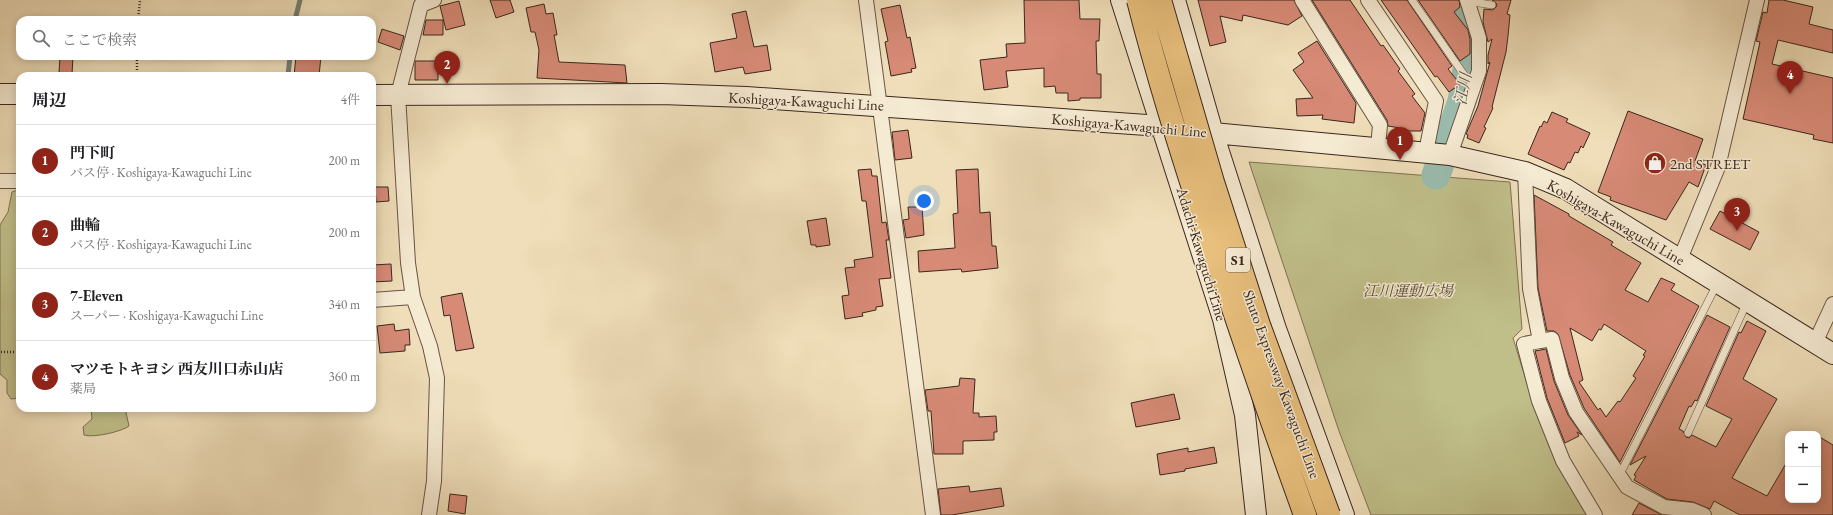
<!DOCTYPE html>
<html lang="ja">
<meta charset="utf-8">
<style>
:root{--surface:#fff;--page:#f2f2f2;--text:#202124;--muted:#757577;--line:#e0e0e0;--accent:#8f2418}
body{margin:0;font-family:"EB Garamond","Noto Serif JP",serif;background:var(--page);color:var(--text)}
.controls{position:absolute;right:12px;bottom:12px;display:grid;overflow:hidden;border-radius:8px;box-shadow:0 2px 10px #0003}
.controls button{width:36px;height:36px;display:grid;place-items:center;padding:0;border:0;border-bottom:1px solid var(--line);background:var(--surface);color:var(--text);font:20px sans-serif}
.you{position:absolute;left:924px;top:201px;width:14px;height:14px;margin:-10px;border:3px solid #fff;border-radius:50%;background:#1a73e8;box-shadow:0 0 0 6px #1a73e833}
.badge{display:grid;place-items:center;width:26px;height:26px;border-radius:50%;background:var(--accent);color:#fff;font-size:13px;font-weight:700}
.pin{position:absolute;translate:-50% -33px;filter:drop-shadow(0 1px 2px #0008)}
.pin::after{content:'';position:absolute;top:21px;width:14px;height:12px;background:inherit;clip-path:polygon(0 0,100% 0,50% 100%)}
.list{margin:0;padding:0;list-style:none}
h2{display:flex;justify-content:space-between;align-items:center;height:52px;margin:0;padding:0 16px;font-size:17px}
h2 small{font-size:13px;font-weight:400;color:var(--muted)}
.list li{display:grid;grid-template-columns:26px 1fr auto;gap:12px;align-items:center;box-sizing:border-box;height:72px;padding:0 16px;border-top:1px solid var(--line)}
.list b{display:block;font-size:15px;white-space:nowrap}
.list p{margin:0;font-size:13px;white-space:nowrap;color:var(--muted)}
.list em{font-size:13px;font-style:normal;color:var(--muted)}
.icon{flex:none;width:22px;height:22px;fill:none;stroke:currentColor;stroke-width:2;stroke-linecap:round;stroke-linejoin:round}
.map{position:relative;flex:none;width:1833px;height:515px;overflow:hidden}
.search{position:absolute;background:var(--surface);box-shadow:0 2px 10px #0003;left:16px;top:16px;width:360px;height:44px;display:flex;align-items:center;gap:10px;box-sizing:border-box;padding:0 14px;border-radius:12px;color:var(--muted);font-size:15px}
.panel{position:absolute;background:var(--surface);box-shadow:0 2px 10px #0003;left:16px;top:72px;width:360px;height:340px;border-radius:12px}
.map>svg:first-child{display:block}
.green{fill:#c0bf8a;stroke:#7e7254}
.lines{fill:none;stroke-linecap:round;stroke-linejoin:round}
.stream{stroke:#748074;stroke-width:5}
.river{stroke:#9abcae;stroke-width:29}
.building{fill:#d78a76;stroke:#3b261d;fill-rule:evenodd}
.service-casing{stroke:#685444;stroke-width:8}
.minor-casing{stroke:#685444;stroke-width:16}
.secondary-casing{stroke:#3b261d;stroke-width:22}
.path{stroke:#3b261d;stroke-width:2.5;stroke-dasharray:1 2;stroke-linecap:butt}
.service{stroke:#f5ead2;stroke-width:7}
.minor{stroke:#f5ead2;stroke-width:14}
.secondary{stroke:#f5ead2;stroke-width:20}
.motorway-bridge-casing{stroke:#3b261d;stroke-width:24;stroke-linecap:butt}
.motorway-bridge{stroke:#e8bf7c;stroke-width:22}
.labels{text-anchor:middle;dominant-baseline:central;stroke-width:3;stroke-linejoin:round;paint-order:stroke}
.shield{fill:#f5ead2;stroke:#736153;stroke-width:1}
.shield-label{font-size:14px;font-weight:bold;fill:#3b261d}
.street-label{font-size:15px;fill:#3b261d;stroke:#f5ead2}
.poi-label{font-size:15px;fill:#3b261d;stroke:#f5ead2;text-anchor:start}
.park-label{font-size:15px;font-style:italic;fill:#5c4c38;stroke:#f5ead2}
.water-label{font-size:16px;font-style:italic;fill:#534c41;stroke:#f5ead2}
</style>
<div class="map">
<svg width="1833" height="515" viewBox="0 0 1833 515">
<rect width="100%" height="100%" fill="#efdeb9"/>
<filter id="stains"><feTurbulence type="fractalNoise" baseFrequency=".005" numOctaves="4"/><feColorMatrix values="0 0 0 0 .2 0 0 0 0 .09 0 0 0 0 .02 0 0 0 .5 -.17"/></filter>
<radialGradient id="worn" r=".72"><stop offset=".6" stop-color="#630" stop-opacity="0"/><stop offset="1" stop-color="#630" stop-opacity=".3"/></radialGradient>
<!-- green -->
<path class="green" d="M1249 162 1510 182 1522 329 1513 338 1533 403 1587 515H1371L1339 431Z
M20 189V398L11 399 7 393V380L0 374V225L8 212 12 192Z
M91 408H125L129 426C121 432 93 438 84 435L83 427 92 419Z"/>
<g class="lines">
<!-- stream -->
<path class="stream" d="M295 20 300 0
M288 76 290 56"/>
<!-- river -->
<path class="river" d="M1436 175 1462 101 1465 84 1471 40 1461 0"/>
</g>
<!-- building -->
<path class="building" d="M490 0H510L514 12 496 18Z
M1024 0H1079L1080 19H1100L1099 41H1096L1097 74H1101V98H1080V100L1068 101V93H1056L1055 86 1044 87V68L1006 71 1008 87 984 90 980 60 1007 57 1006 44 1025 43Z
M1198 0H1294L1302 16 1288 25 1243 15 1242 21 1220 16 1226 42 1210 46Z
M1312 0H1350L1381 46 1383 45 1400 69 1398 71 1415 94 1412 96 1425 113 1421 131H1406V129L1388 126 1387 120Z
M1381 0H1407L1452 66 1448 69 1460 84 1449 92 1437 76 1435 77Z
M1418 0H1459L1460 7 1454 12 1468 30 1470 39V54L1460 61Z
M1492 0H1511L1507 14 1510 15 1508 36 1506 52 1492 107 1493 108 1484 127 1486 128 1479 143 1467 138 1468 135 1466 134 1478 106 1490 62 1488 64V55L1492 39 1488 42 1483 22 1484 9 1493 10 1497 6 1496 3Z
M1769 0H1783L1813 7 1809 24 1833 30V53L1778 40 1772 64 1833 78V143L1813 139 1814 135 1743 119 1760 42 1756 41 1763 12 1767 13Z
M459 1 465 25 446 30 440 6Z
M544 4 546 14 553 13 557 35H554L559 62 625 65 627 83 537 78 539 50 535 32H531L526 8Z
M900 5 907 38 910 37 916 68 911 69 912 72 891 76 885 42 888 41 881 9Z
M746 11 754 47 767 45 771 70 745 74 743 67 715 72 710 43 737 38 732 14Z
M426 20H443V35H423Z
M382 29 404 36 400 50 378 42Z
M1317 41 1356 103 1354 123 1322 119 1323 115 1297 116 1296 99 1313 98 1293 70 1304 62 1298 53Z
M60 56H73L72 74 59 73Z
M296 56H321L319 76H294Z
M415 61H438V80H415Z
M1628 111 1703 139 1695 161 1706 165 1698 187 1689 182 1666 220 1610 200 1611 197 1598 192Z
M1552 112 1568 119 1566 122 1590 133 1583 148 1581 146 1578 153 1575 152 1570 163 1568 162 1564 170 1528 154 1540 126 1541 127 1544 121 1547 123Z
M908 130 912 158 895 160 892 132Z
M871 169 872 176H877L882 223 886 222 889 240H886L891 278 879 279 883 306 876 307V310L862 313 863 316 845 319 842 296 849 295 845 268 855 267 854 260 873 257 866 201H862L858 170Z
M978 169 980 213 990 212 992 246H996L998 268 962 272 961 269 919 272 918 251 955 248 953 214 958 213 956 170Z
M375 187H388L389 201 376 202Z
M1534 195 1569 214V216L1613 242 1611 245 1641 263 1625 290 1648 302 1661 278 1675 284 1671 290 1699 306 1620 462 1584 408 1570 375 1558 334 1554 331H1547L1538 288ZM1604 324 1646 351 1643 355 1645 356 1633 376 1636 378 1620 402 1618 401 1606 417 1600 408 1598 410 1579 382 1583 380 1570 328 1592 341 1599 329 1601 330Z
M908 207H922L924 235 906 238 903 220 909 219Z
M1720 211 1759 232 1750 250 1710 229Z
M826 218 830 245 816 247V245H811L807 221Z
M391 264 392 281 372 282V265Z
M462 293 474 348 456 351 450 315 444 316 441 297Z
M1707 315 1730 327 1697 401 1695 400 1691 407 1689 406 1679 429 1683 431 1686 437 1689 438 1692 435 1716 447 1732 419 1706 406 1739 332 1741 333 1747 321 1766 331 1743 379 1777 399 1732 478 1767 496 1788 460V500H1818V436L1833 445V515H1740L1714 501 1710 509 1693 502 1667 499 1634 480 1636 476 1634 475 1646 456 1630 465Z
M394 324 395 331 409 329 410 345H405V351L380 353 377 326Z
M1546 349 1554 381 1568 415 1582 435 1577 432 1579 436 1565 443 1547 398 1535 351Z
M960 378 975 379 973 413H979V417L996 416 997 432H994V440L963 441V454H934L931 411H928L925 390 959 386Z
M1174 394 1180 419 1136 427 1131 403Z
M1214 447 1217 463 1185 469V471L1160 475 1157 454 1188 448V452Z
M969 486 970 492 1001 488 1004 506 952 515H941L938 489Z
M450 494 467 496 465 514 448 511Z
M1639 503 1660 514 1662 515H1632Z"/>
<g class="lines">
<!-- service casing -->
<g class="service-casing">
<path id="service" d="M1412 0 1467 79 1477 82
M1467 1 1492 5
M1688 433 1747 302
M1619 476 1717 284"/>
</g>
<!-- minor casing -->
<g class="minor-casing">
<path id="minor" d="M866 0 933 515
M1302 0 1380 125 1378 148
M1368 0 1436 101 1426 152
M1450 155 1479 71V38L1467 0
M1525 172 1530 289 1540 341 1552 339 1562 378 1576 412 1627 487 1664 507 1692 510 1704 515
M0 181H20
M1680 259 1718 167 1757 0
M372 300 413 297
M1540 341 1524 344 1539 401 1563 461 1595 515
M1815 343 1833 304
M429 515 434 481 437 378 430 346 413 297 408 263 398 95 421 5 434 0"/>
</g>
<!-- secondary casing -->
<g class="secondary-casing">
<path id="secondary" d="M1121 0 1223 319 1245 415 1256 515
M1175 0 1213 133 1276 329 1344 515
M0 94H20
M372 95 661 94 746 97 1161 126 1213 133 1450 155 1525 172 1566 189 1833 354"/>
</g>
<!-- path -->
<path class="path" d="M138 20 140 0
M137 76V56
M1 352H20"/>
<!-- service -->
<use href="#service" class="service"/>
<!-- minor -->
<use href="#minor" class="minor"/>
<!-- secondary -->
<use href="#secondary" class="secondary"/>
<!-- motorway-bridge casing -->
<g class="motorway-bridge-casing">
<path id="motorway-bridge" d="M1138 0C1159 83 1185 165 1212 246 1242 336 1273 426 1305 515
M1160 0 1213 182 1259 325 1329 515"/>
</g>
<!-- motorway-bridge -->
<use href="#motorway-bridge" class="motorway-bridge"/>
</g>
<!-- icons -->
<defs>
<g id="shop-disc" transform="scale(1.15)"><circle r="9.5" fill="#8f2418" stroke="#f5ead2"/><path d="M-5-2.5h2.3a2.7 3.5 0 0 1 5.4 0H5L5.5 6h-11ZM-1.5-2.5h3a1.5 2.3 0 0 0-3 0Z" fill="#fff"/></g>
</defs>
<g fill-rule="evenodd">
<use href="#shop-disc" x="1655" y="163"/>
</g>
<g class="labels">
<!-- shield labels -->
<rect class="shield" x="1226" y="248" width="24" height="24" rx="3"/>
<g class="shield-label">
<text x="1238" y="260">S1</text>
</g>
<!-- street labels -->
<g class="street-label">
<text transform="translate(806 101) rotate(3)">Koshigaya-Kawaguchi Line</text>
<text transform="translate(1129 125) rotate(5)">Koshigaya-Kawaguchi Line</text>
<text transform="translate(1616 222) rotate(30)">Koshigaya-Kawaguchi Line</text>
<text transform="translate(1202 254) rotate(73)">Adachi-Kawaguchi Line</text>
<text transform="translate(1282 384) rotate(70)">Shuto Expressway Kawaguchi Line</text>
</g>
<!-- poi labels -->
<g class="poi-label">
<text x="1670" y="163">2nd STREET</text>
</g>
<!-- park labels -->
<g class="park-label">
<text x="1408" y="290">江川運動広場</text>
</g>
<!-- water labels -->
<g class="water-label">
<text transform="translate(1463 89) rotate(-79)">江川</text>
</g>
</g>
<rect width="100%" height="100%" filter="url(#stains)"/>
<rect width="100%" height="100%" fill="url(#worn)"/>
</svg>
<div class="controls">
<button>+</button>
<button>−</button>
</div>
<div class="you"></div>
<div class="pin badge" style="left:1400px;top:160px">1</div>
<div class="pin badge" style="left:447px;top:84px">2</div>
<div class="pin badge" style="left:1737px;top:231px">3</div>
<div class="pin badge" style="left:1790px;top:94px">4</div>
<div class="search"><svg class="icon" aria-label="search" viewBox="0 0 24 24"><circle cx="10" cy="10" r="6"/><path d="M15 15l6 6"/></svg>ここで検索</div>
<section class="panel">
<h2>周辺<small>4件</small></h2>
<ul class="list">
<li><span class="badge">1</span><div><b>門下町</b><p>バス停 · Koshigaya-Kawaguchi Line</p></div><em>200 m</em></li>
<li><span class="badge">2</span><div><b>曲輪</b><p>バス停 · Koshigaya-Kawaguchi Line</p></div><em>200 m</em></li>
<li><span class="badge">3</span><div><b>7-Eleven</b><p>スーパー · Koshigaya-Kawaguchi Line</p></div><em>340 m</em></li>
<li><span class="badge">4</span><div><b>マツモトキヨシ 西友川口赤山店</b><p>薬局</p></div><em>360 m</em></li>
</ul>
</section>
</div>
